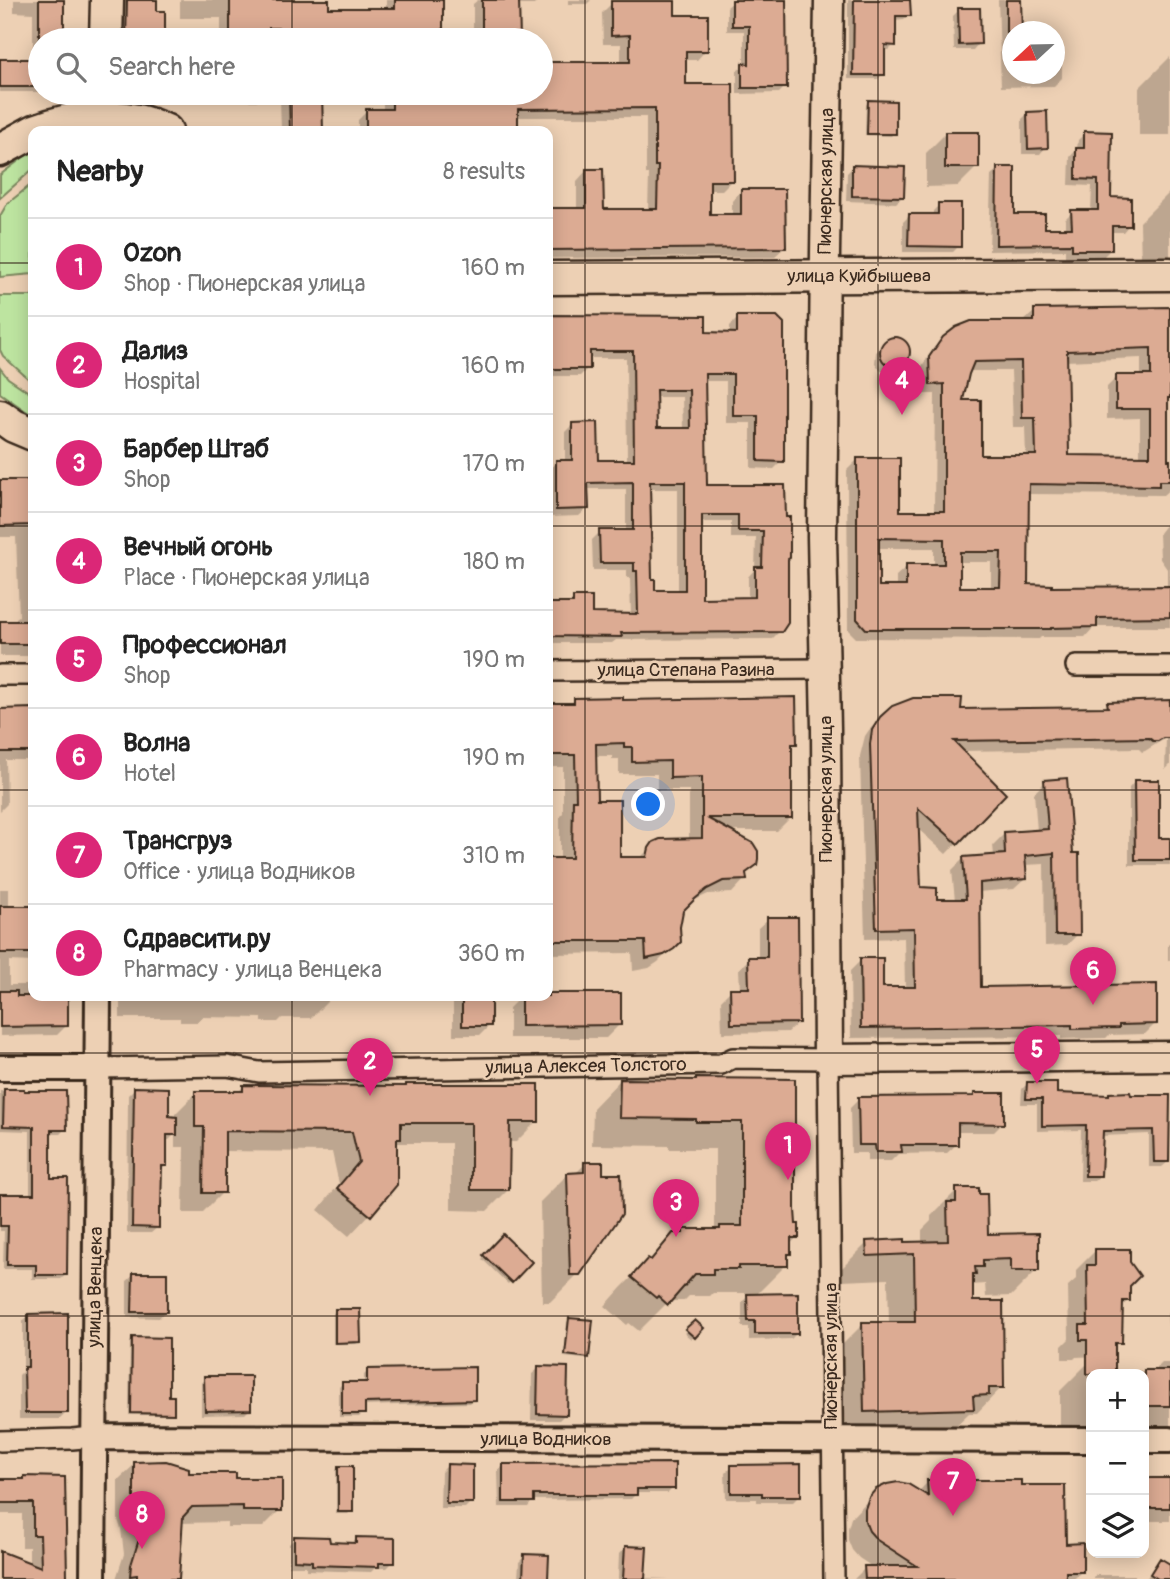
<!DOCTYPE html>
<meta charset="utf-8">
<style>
:root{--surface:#fff;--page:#f2f2f2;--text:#222;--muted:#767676;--line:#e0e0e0;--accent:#db2777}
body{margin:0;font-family:Pangolin,sans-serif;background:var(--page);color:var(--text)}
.controls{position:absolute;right:21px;bottom:21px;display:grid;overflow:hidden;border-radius:14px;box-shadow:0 4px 18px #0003}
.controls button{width:63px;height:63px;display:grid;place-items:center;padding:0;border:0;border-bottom:2px solid var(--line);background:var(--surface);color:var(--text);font:35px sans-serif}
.compass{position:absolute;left:1002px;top:21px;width:63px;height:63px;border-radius:50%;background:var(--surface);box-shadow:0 4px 18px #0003;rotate:248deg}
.you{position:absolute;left:649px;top:805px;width:24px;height:24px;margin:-18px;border:5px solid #fff;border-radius:50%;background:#1a73e8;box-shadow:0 0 0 10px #1a73e833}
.badge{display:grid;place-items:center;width:46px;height:46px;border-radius:50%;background:var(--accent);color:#fff;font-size:23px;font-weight:700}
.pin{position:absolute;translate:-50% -58px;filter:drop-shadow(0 2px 4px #0008)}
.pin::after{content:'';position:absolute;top:37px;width:24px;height:21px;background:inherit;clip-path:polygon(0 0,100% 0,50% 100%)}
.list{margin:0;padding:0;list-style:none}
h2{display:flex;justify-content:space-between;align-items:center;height:91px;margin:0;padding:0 28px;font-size:30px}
h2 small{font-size:23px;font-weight:400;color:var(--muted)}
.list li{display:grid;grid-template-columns:46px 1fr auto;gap:21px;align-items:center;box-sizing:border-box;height:98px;padding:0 28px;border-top:2px solid var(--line)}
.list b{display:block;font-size:26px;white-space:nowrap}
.list p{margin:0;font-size:23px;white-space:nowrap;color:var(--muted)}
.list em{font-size:23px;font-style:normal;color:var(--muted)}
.icon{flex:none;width:38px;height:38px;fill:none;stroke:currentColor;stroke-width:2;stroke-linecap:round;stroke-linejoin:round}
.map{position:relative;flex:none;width:1170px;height:1579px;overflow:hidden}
.search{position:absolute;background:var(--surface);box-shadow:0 4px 18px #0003;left:28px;top:28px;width:525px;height:77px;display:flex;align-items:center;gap:18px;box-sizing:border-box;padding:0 24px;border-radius:38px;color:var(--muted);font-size:26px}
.panel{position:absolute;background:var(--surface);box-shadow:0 4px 18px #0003;left:28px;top:126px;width:525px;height:875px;border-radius:14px}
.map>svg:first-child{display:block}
.green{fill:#bde4a0;stroke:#7c875f;stroke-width:2}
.shadow{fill:#0003;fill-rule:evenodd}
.building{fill:#dcab93;stroke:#3b2a1e;stroke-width:2;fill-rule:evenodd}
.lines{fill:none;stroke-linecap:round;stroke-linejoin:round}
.minor-casing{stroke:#3b2a1e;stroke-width:24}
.tertiary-casing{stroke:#3b2a1e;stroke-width:30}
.secondary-casing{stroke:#3b2a1e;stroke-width:33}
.primary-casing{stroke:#3b2a1e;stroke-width:37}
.minor{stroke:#edd0b4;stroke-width:19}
.tertiary{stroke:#edd0b4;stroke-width:24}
.secondary{stroke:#edd0b4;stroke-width:28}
.primary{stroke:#edd0b4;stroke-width:32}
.grid{fill:none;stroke:#3b2a1e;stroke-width:2;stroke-opacity:0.55}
.labels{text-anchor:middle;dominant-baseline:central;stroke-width:5;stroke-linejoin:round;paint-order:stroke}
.street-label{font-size:19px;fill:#3b2a1e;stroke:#edd0b4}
</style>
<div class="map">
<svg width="1170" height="1579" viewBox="0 0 1170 1579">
<rect width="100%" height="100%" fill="#edd0b4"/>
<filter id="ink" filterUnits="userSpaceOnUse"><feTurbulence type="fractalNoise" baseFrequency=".0143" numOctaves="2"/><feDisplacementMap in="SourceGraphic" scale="14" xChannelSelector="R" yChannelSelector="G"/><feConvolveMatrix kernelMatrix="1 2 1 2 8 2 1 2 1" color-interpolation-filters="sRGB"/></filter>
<g filter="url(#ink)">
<!-- green -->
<path class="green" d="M33 152V169L0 198V175L29 153Z
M33 183V274L0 277V216L7 204Z
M0 296H33V383L3 356 0 350Z
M0 368 8 378 33 395V416L0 393Z"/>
<!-- shadow -->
<path class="shadow" d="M14 0H63V40H40V92H0V61H33V13L14 12Z
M118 0H155V13L164 12V40H118Z
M180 0H327V10H386V0H441V40H303V37H268V40H221V18H180Z
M478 0H538L534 5H518V40H473V4Z
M568 0H591L587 4H568Z
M624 0H652V3L674 17 706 50 697 60H684V85L732 180 722 190H708L709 216H732V201L741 191 784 248 774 257 548 258V209L577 210V181L586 171 602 211H648L649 174H646V117H516V131H358V120L367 111H383V93H541V64H621V44H603L602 13 612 3H624Z
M746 0H785V87L779 93 737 94V71L744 65V31H727V7L733 2Z
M848 0H908L909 15 904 20 894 21V45L889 50H883V74L878 79H848Z
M998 0H1019L1012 32V74H1054V64L1062 63V78L1054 86 1001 87Z
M959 10 979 43 973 50H954L953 16Z
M1170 57V135H1139V88Z
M117 93H267L258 101 117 100Z
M286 93H320L321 131H281L280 99Z
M868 102 894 133 891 136 865 135 866 105Z
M1028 113 1046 147 1040 154H1022V119Z
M1085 133 1109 199 1129 225 1123 232H1110L1111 249 1104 256H1065V250L989 251 991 175 998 169 1013 216 1043 230H1065V219L1072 212H1091L1092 186 1069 185 1070 157 1077 149 1078 140Z
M945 134 977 167 958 186 926 187V153Z
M853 167 903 196 896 203 846 201 847 173Z
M1170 192V269H1141L1140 222Z
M939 205 959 246 953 252H903V222L909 216H933V211Z
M1170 309V356H1166V462H1170V489L1163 495 1028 494 1027 586 1050 588 1167 587V569L1160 559 1159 533 1166 524V517L1170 513V627H1094L1085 637H1041L1039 639 856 638 848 630 847 470 858 459 898 513H934L935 394H920V369L933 349 944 338 1024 321 1035 311ZM1141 358V377H1117L1107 387V419L1140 418V458L1068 457 1065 361ZM968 371H1011L1013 427H1025L1026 457H979L961 402ZM877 548H934V566H907L896 576V587H877ZM959 562H991V589H959Z
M548 317 704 318V334H730V326L738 318 782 461 774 469 751 468V423H726V381H704L705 487H783L786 560 780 631 772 639 616 640 612 643H548V607L550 605 568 604 574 599 591 615 631 616 630 578H627V570H593L592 540 600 532H626V489H587V509L579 516 549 517V509H548L549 470 556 462H565V432L573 424 597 462 627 461 626 358H588V368L580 376H548ZM655 397H682L683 430H655ZM648 489H678V592H653L650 581ZM701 522H731V538H756L755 569 748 577V599H700Z
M891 339H901L908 348 907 358 892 372 881 371 875 363 876 352Z
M0 481H33V656H0V623H16V618L19 616 16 537H0Z
M575 699 621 702 795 743 790 748V818L777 831H727L755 864 745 874V879L732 893 708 894 691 902 681 910 679 927V941L658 962 649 968 633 971 632 953 548 954V860H560V816L563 813V767H548V704H570ZM595 756H612V759H619V774H657V790H689V840L654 844 640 858H618L596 802Z
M1170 702V765L1165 770 1166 738 1145 751 1142 752 1138 748 961 751 1004 794 946 854 917 828 920 889 935 901H955L952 870 963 859 994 856 993 845 1004 834 1037 831 1034 793 1045 782 1078 934 1067 945 1045 946 1044 864 1024 865 1025 879 1014 889 978 892 980 988 1156 1023 1145 1034 1109 1035 1106 1038 1061 1039V1036L851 1038 850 971 861 960 881 989H905L904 938 865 939 860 756 865 736 869 730 881 718 959 711 1103 709 1108 703Z
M0 710H33V801H28V760H6L7 804 0 811Z
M1135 781 1157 840H1170V865H1129V788Z
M33 855V962L9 961V985H33V996H66V1026L57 1035 0 1036V889H9V908H31V858Z
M768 919 798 1023 788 1032 722 1033 721 1000 731 990H740L739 969 749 959H758V928Z
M1170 943V960H1168V945Z
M619 995V1025L606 1038H509V1008L521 996Z
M120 996H328V1001L311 1018H282L278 1022H262V1018L202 1017 197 1022H180V1018H120Z
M453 996H490V1025L480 1035H453Z
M620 1080H794V1210L797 1237 789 1246V1254L786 1257V1265L755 1296 797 1333 791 1339 749 1340V1327H742V1302L751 1293H713L710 1296H689L684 1301H669L639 1331 629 1323 627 1325 605 1306 621 1288 674 1235H679L683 1231H715V1149H669V1146L592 1145 593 1108Z
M1027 1084 1055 1095 1170 1097V1142H1167L1168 1162 1162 1167H1149V1134L1101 1136 1100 1176 1094 1181H1080L1081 1130 1037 1131V1104H1021L1022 1089Z
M244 1086 537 1121 516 1142H508V1190L487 1211 451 1210V1143H395V1185L369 1215 349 1236 318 1210 339 1184 332 1152 223 1151V1192L202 1213H183L184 1147H175V1134L169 1140H166V1166L160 1171V1207L158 1209V1227L151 1233H127L128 1095 134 1089 167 1118H175V1114L196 1093H237Z
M0 1091 65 1093V1129L60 1134H50L49 1180 66 1275 61 1279H32V1269H3L4 1231H0V1196H30V1131L0 1130Z
M974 1095 1003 1123 994 1132H956L957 1144 947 1153 898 1154 891 1161H867V1153H851L850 1108 859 1099 972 1098Z
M585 1164 579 1273 550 1302H542L540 1202 568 1174H575Z
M957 1190 986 1236 1037 1270 1011 1296 986 1297 985 1284 971 1285V1303L1002 1387 977 1413H969L946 1435 839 1437 837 1350 863 1324H889L888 1279 842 1281 841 1269 867 1243H922V1230L931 1221V1216Z
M503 1237 530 1262 508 1284 482 1259Z
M1095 1251 1128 1286V1301L1121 1307 1101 1356 1076 1357 1074 1359H1062V1346L1069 1339 1068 1286 1076 1279V1270Z
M134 1275 165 1311 159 1318 127 1317V1281Z
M336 1311 359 1342 356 1344H333V1313Z
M1170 1311V1338H1169L1167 1314Z
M29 1315 67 1412 60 1419H19V1375L23 1371V1321Z
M569 1320 588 1357 585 1359 564 1357 567 1322Z
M695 1322 701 1329 691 1339 684 1333Z
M133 1339 167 1398 172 1413 170 1415H129L130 1342Z
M1088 1363 1113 1371H1154L1162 1363H1170V1425H1144V1374H1091V1425H1078L1072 1431H1060V1391Z
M539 1368 565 1414 559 1420H531L532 1374Z
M368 1371 473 1400 469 1403 363 1406V1413L359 1417H339V1387L343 1383 364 1384V1375Z
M205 1378 250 1409 245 1414 201 1415V1383Z
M135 1464 188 1475 234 1480 280 1510 263 1527H227V1522L181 1523 177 1579H116L124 1554 121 1529 118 1520V1480Z
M504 1465 673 1488 668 1493H637L631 1499 533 1500 528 1507H499L498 1471Z
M447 1466 471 1502 465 1508H440L441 1472Z
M338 1467 351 1511 348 1514H336V1470Z
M731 1467 799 1496 793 1502H757V1499H726L725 1473Z
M25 1478 65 1579H0V1553L29 1564V1547H22V1514H0V1481H22Z
M1148 1480H1170V1521H1144V1484Z
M928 1482 1019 1486 1082 1571 1074 1579H854L865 1568H874L859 1558 852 1550 848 1540V1528L851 1518 877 1491 918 1492Z
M295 1538 328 1544 351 1545 356 1539 393 1562 387 1568H375L371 1572 306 1570V1566H289V1544Z
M625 1547 644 1578 670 1579H618L619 1554Z
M525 1556 546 1579H518L519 1562Z
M1160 1560 1170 1566V1579H1146Z
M1096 1575H1135V1579H1092Z"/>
<!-- building -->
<path class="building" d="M39 0H64V40H39Z
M127 0H157V11H165V40H126Z
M230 0H329V8H395V0H443V40H380L379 34 329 35V40H312V28H269V40H230Z
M482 0H519L520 40H498V35H482Z
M732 0H786L787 88H742V63L749 64V26H732Z
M854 0H910L911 16H896V46L885 45V75H853Z
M1006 0H1021L1022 32H1006Z
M611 1H675V15H708V51H686V84H733L734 181H710V214H741V189H785L786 248 548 250V208H586V169H603L604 209H657L658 166H655V108L518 109V131H366V109H392V93H541V62H630V35L611 36Z
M958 8H980L981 44 959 45Z
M0 59H40V87H0Z
M289 93H322L323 131H290Z
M868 100 896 101V134H867Z
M1047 111 1048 148 1028 149 1027 112Z
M1084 131 1112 132 1111 197 1131 198V226H1112V250H1072V244L996 245 997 167H1015V214H1045V228H1072L1071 210H1098V180L1076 179V148H1084Z
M945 132H979V168H945Z
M852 165 905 167 904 197 852 196Z
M938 203H961V247L908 246 909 214H938Z
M1170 307V398H1168V460H1170V481H1159V486L1029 484 1028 584 1052 585V587L1170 586V617L1097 618V627L1051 628V629H866L857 619V458H900V511H944V384L930 385 929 357 943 337 956 327 971 321H1034V309ZM1151 348V375H1116V409H1150V456L1069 455 1067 351ZM1021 361 1022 418H1035L1036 455H981V400H963L969 374 974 362ZM879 538 944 539V564H906V586H879ZM960 552H1001L1000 587H960Z
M548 315 706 316V332L737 333V316H777L784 323V462L758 461V416H733V374H705L707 485H785L786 517H790V558L788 559V623L782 632 621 633 622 637 549 636V603H573V597H592V613L638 614 637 571H634V563H600L599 530H633V482L588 483 589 509 556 510V460H572V423L598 422 599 460H634L633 351H590V369H548ZM656 390H689L690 428H657ZM650 482H685V590H655V579H652ZM702 515H738V531H763L762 567H755V597L702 598Z
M880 352a15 15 0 1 1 30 0a15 15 0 1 1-30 0Z
M0 480H33V525L0 526Z
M0 621H33V644H0Z
M623 697V700L796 697 797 744H792V818H707L753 843 758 851V859L757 865 746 873 747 880 723 881 707 889 695 899 683 911 680 927 681 942 674 949 664 955 646 959 645 941H548V858H572L573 800H576L575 755H548V703H574V698ZM624 743V747H632V762L670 761V778L702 777V838L660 839 653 842 649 848 647 857H620V800H597L596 744Z
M913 698H962L961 709 1108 707 1107 702 1170 700V738H1163L1158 741H1153L1149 738 954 741 1006 794 958 844 918 808 921 887 937 888V899H966L963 857 1005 854 1004 832 1048 829 1044 780 1067 778 1073 853H1079L1080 935H1055L1054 853 1025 856 1027 879 980 883 981 987 1157 984V1024L1119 1025V1028L1072 1029V1025L861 1028 860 958H883V987H915L914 928 876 929 870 744 872 730 880 717 892 706Z
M33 708V752H0V709Z
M1134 780H1159V838H1170V860H1135Z
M0 906H33V953H0Z
M767 917H798L799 1023 731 1024 730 988H749L748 957H767Z
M0 991H17V996H68V1026L0 1027Z
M548 993H621V1025L521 1026V996H548Z
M462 996H491V1026H462Z
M696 1078 795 1079V1210L796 1224H799V1238H791V1254H788V1266H739V1269H713V1274H695L668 1305 658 1296 656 1298 631 1277 648 1258 651 1260 673 1233H683V1229H720V1226H742V1122H696V1119L619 1118 620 1079 696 1080Z
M1027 1082H1057V1093L1109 1095V1093L1130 1092 1131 1095H1170L1169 1162H1154L1153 1130 1103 1131 1101 1176H1085L1086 1125 1042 1126V1099H1026Z
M406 1084H539V1122H510L509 1190H471V1123H401V1139H397V1185L371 1216 337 1188 359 1162 352 1132 225 1131V1193H203L204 1127H195V1091H243V1085L406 1086Z
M134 1087 169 1088V1116L177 1117V1135H167V1166H162L161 1208H159V1228L132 1227Z
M4 1089H24V1091H66L67 1130H51V1178H68L67 1275H36V1265H7L8 1226H0V1194H34V1127L3 1126Z
M974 1093H1004V1124L958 1123V1145H901L902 1152H876L875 1145H859L858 1097 974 1096Z
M584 1162H603V1174H621L622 1214 580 1275H570L567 1173 584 1172Z
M956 1188H979V1194H987L988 1234 1039 1233V1271H1011V1259L983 1260V1267H975L976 1274H973V1301H1003L1004 1388H989V1395L973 1396 974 1409 864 1412 862 1322H915L914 1254 867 1256 866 1241 905 1239V1242L948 1241 947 1202H956Z
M503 1234 532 1262 512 1283 483 1255Z
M1095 1249H1130V1262L1140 1276 1130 1286V1301H1123L1122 1343H1115V1374H1087V1340H1080V1325H1088L1087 1265H1095Z
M133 1273H167V1312H132Z
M798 1293V1334H755V1321H748L747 1294Z
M335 1309H360L361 1342 335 1343Z
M68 1313V1413H25L24 1367H28V1314Z
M569 1318 593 1320 589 1358 565 1355Z
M695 1320 704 1328 695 1338 685 1329Z
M132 1337 169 1338V1396H174V1414L131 1413Z
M538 1366 568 1367 567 1415 537 1414Z
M475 1367V1400L365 1403V1414H342V1382H367V1369Z
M1144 1370H1170V1406H1144Z
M204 1376H251V1410L205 1411Z
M166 1461 189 1468V1473H236V1478H282V1511H243V1506L192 1507 183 1517 179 1579H137V1575L130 1576 131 1565 140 1536 137 1512 134 1503V1462Z
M675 1463V1489H637V1495H534V1502H503V1464Z
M447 1464 473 1465V1503H446Z
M801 1464V1496H762V1493H731V1465Z
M338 1466H353V1512H338Z
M24 1476 65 1477 67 1577 70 1579H0V1551L41 1567 40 1535H33V1503H0V1479H24Z
M1147 1478H1170V1508H1147Z
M927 1480H1021V1485H1065L1066 1544 1083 1543V1572H1066V1579H865L864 1566H917L877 1540 869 1531 865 1521V1509L869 1497 876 1489 887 1484 898 1482 908 1484 928 1496Z
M294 1536 329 1537 330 1542 356 1543V1537L395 1538V1563H379V1567L312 1565V1561L294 1560Z
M625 1546 647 1547 645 1579H623Z
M524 1554 549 1555 548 1579H523Z
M1160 1558 1170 1564V1579H1158L1150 1574Z"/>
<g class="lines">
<!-- minor casing -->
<g class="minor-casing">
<path id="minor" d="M1076 666H1170
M548 671 824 669
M0 675H33
M98 1068 227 1066 259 1072 721 1064 733 1058 828 1059 834 1579
M0 1441 72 1439 94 1437"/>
</g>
<!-- tertiary casing -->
<g class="tertiary-casing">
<path id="tertiary" d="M0 1068H98
M94 1437 1091 1440
M1144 1440H1170
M93 1579 98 996"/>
</g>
<!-- secondary casing -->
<g class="secondary-casing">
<path id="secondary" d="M829 0 825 252 822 537 826 729 828 1059 1170 1056"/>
</g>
<!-- primary casing -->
<g class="primary-casing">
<path id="primary" d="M106 40 107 0
M35 131C76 115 125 111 166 131
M0 150 33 132
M548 278 1170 274
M0 416 14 426 33 434"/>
</g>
<!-- minor -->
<use href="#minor" class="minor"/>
<!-- tertiary -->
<use href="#tertiary" class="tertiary"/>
<!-- secondary -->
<use href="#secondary" class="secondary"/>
<!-- primary -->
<use href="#primary" class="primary"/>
</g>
</g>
<!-- grid -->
<path class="grid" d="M292 0V40M585 0V1579M878 0V1579M292 93V131M0 263H33M548 263H1170M0 526H33M548 526H1170M0 790H33M548 790H1170M292 996V1579M0 1053H1170M0 1316H1170"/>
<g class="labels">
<!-- street labels -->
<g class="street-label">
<text transform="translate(826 181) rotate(-89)">Пионерская улица</text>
<text x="859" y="276">улица Куйбышева</text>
<text x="686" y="670">улица Степана Разина</text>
<text transform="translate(826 789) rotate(-90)">Пионерская улица</text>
<text transform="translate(586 1066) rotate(-1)">улица Алексея Толстого</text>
<text transform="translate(95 1287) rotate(-89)">улица Венцека</text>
<text transform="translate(831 1356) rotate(-90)">Пионерская улица</text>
<text x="546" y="1439">улица Водников</text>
</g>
</g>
</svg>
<div class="controls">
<button>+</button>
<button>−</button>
<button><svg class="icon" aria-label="layers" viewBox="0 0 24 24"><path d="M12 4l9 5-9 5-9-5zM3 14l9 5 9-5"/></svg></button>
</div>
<svg class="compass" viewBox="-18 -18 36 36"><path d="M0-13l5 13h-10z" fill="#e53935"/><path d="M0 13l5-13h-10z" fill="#767676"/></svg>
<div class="you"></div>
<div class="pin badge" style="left:788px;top:1180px">1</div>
<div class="pin badge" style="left:370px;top:1096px">2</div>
<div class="pin badge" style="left:676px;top:1237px">3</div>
<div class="pin badge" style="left:902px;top:415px">4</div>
<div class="pin badge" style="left:1037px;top:1084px">5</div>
<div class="pin badge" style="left:1093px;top:1005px">6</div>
<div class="pin badge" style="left:953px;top:1516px">7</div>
<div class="pin badge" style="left:142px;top:1549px">8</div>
<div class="search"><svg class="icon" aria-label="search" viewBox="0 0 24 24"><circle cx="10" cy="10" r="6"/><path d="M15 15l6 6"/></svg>Search here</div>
<section class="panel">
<h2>Nearby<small>8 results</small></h2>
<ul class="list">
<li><span class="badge">1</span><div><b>Ozon</b><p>Shop · Пионерская улица</p></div><em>160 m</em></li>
<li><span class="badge">2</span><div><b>Дализ</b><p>Hospital</p></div><em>160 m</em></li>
<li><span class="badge">3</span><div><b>Барбер Штаб</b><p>Shop</p></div><em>170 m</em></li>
<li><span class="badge">4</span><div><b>Вечный огонь</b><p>Place · Пионерская улица</p></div><em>180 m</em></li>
<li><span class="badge">5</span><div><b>Профессионал</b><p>Shop</p></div><em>190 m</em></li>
<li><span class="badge">6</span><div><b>Волна</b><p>Hotel</p></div><em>190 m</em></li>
<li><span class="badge">7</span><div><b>Трансгруз</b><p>Office · улица Водников</p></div><em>310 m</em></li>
<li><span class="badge">8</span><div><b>Сдравсити.ру</b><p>Pharmacy · улица Венцека</p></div><em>360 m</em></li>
</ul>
</section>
</div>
